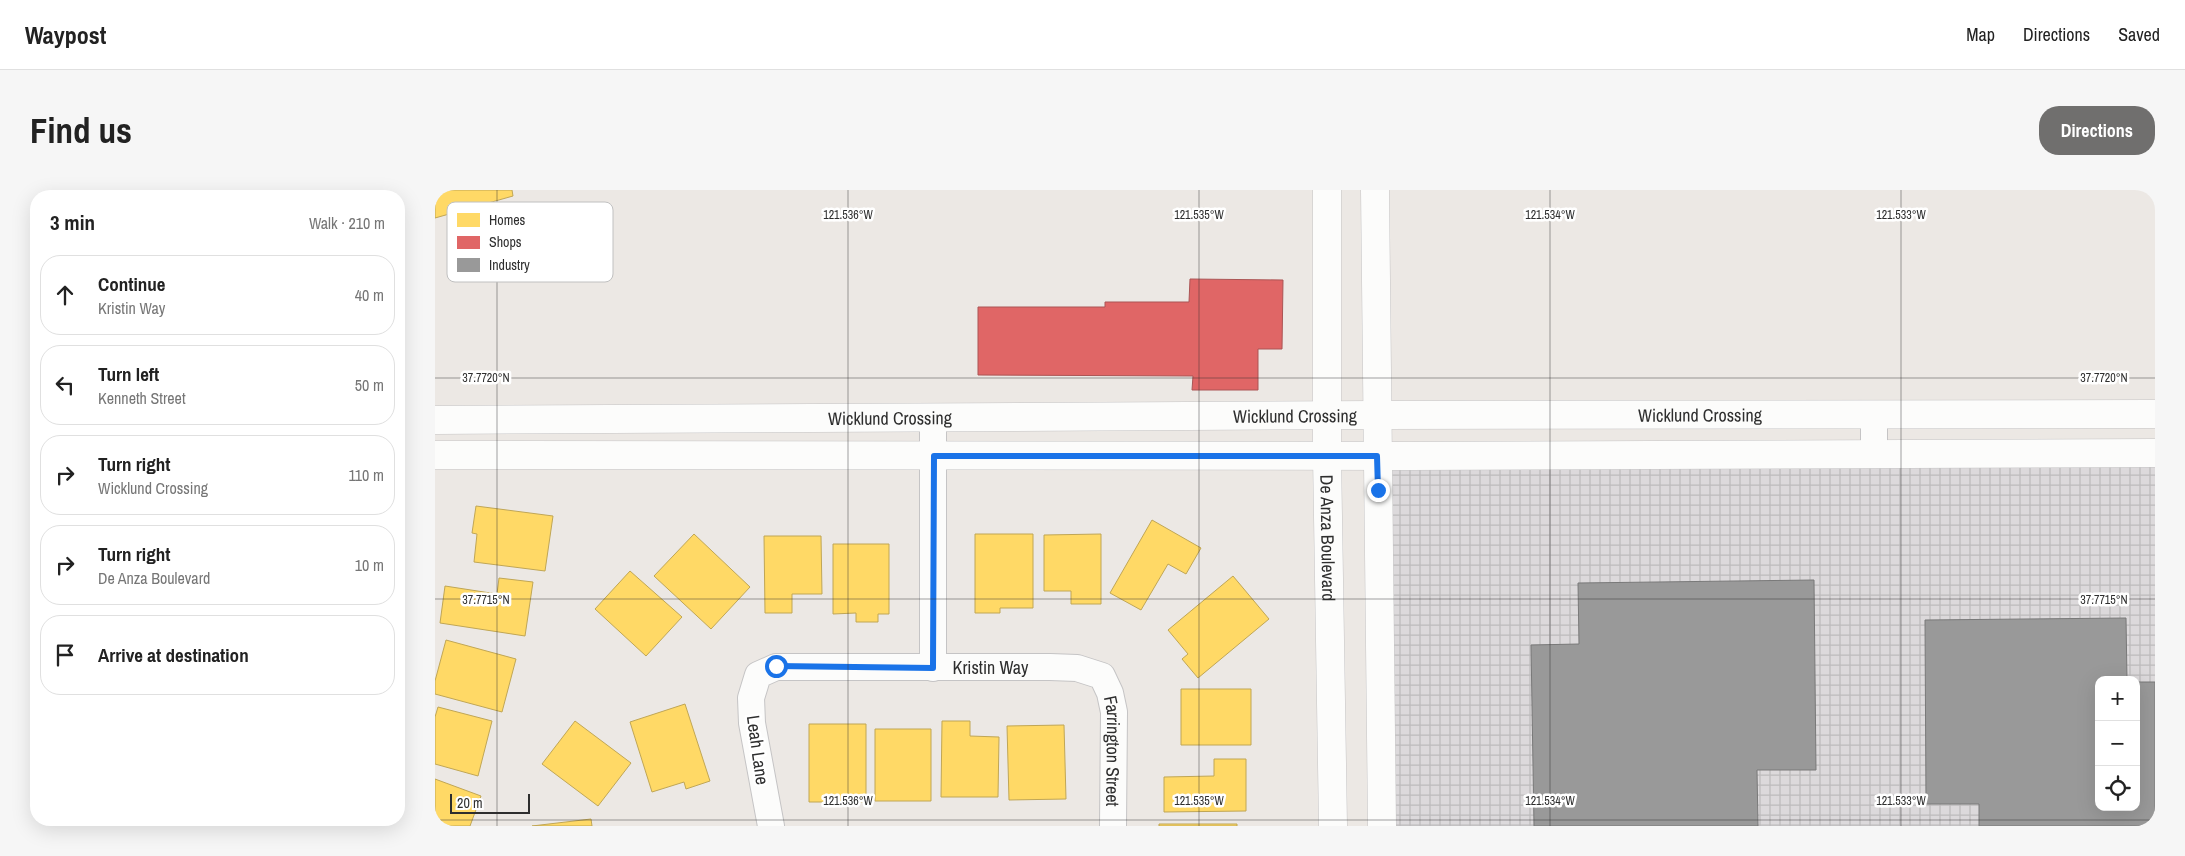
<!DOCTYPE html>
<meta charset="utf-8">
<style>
:root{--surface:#fff;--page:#f6f6f6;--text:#222;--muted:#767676;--line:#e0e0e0;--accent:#706f6e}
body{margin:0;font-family:"Archivo Narrow",sans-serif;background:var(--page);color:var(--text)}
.controls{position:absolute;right:15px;bottom:15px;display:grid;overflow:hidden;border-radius:10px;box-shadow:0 5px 20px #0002}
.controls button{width:45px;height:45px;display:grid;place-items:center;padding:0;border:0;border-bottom:1px solid var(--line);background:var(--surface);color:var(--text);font:25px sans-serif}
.scale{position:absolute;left:15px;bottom:12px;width:80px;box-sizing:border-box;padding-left:5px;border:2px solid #2e2e2e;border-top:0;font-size:14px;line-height:18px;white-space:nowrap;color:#2e2e2e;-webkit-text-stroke:4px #fff;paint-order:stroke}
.stop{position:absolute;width:15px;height:15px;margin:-11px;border:4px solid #1a73e8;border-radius:50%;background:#fff}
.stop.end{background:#1a73e8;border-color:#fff;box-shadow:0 1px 5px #0008}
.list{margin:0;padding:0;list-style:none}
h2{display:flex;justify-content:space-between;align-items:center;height:65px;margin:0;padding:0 20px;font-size:21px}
h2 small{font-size:16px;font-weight:400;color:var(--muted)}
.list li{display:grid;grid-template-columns:32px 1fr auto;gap:15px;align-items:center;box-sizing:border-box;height:80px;margin:0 10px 10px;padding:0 10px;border:1px solid var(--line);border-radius:20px}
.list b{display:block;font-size:19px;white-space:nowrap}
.list p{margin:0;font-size:16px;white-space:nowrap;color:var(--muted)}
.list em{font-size:16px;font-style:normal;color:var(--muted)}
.icon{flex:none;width:28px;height:28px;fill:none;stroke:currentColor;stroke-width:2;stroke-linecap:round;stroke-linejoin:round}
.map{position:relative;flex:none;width:1720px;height:636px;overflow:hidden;border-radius:20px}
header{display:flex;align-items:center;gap:30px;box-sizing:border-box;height:70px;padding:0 25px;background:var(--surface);border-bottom:1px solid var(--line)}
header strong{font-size:24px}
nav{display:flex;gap:28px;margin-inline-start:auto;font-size:18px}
.intro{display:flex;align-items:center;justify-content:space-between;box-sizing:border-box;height:120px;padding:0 30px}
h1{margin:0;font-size:35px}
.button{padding:12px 22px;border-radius:20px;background:var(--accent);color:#fff;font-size:18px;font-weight:700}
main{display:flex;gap:30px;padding:0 30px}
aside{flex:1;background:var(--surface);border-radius:20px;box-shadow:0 5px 20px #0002}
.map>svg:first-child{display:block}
.industrial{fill:url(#industrial-grid);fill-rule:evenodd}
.homes{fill:#ffd966;stroke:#c0a655}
.shops{fill:#e06666;stroke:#ab5555}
.industry{fill:#999;stroke:#797979}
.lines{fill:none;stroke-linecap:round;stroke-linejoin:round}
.minor-casing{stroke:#c5c4c5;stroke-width:28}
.tertiary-casing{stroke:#c5c4c5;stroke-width:29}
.minor{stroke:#fcfcfb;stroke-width:26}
.tertiary{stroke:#fcfcfb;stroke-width:28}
.route{stroke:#1a73e8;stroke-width:6}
.ticks{fill:none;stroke:#2e2e2e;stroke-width:1;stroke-opacity:0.45}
.labels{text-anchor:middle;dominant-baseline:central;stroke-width:5;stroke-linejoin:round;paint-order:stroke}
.street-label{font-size:18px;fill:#2e2e2e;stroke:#fff}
.key{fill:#fff;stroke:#c0c0c0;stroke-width:1}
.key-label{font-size:14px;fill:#2e2e2e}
.ticks-label{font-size:12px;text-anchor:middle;fill:#2e2e2e;stroke:#fff;stroke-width:5;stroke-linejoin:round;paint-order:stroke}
</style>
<header>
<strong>Waypost</strong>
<nav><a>Map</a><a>Directions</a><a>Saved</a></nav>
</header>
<div class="intro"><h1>Find us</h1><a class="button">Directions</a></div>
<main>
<aside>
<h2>3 min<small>Walk · 210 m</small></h2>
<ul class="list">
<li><svg class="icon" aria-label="ahead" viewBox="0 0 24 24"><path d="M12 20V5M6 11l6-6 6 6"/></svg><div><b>Continue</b><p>Kristin Way</p></div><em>40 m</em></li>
<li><svg class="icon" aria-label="left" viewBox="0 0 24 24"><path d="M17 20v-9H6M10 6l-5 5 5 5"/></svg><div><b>Turn left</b><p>Kenneth Street</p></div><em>50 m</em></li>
<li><svg class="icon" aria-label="right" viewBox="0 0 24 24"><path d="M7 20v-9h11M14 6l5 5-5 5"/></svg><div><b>Turn right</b><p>Wicklund Crossing</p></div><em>110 m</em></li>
<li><svg class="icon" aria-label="right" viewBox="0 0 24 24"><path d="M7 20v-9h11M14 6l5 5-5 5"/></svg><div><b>Turn right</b><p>De Anza Boulevard</p></div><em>10 m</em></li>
<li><svg class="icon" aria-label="arrive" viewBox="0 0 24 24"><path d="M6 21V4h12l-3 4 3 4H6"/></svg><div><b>Arrive at destination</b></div></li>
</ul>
</aside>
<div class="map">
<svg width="1720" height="636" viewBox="0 0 1720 636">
<defs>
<pattern id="industrial-grid" width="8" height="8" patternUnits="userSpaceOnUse" patternTransform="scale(1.25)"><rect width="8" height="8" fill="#dcd9db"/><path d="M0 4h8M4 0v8" fill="none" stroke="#bdbbbc"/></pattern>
</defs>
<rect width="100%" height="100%" fill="#ece8e4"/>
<!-- industrial -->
<path class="industrial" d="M1720 272V636H955L952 275ZM1664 490H1701V617H1664Z"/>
<!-- homes -->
<path class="homes" d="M0 0H77L78 6 0 28Z
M41 316 118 326 110 381 39 372 42 344 37 343Z
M717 330 766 358 751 384 733 374 706 420 675 403Z
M259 344 315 397 276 439 219 386Z
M540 344H598V418H565V423H540Z
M666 344V414H636V401H609V345Z
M329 346H386L387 404H357V423H330Z
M398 354H454V424H443V432H421V423L398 424Z
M195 381 247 427 211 466 160 419Z
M798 386 834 429 763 488 747 469 753 464 733 440Z
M64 388 98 392 90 446 5 433 10 396 62 404Z
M11 450 81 469 67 522 0 504V491Z
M746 499H816V555H746Z
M250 514 275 591 251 599 249 592 217 602 195 532Z
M3 517 57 531 43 586 0 574V527Z
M140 531 196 573 163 616 107 574Z
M507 531H535V546L564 547 563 607H506Z
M374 534H431V612H374Z
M629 535 631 609 574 610 572 536Z
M440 539H496V611H440Z
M779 569H811V621L729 622V587L779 586Z
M0 589 46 606 35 636H0Z
M156 629 157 636H97Z
M724 634H802V636H724Z"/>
<!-- shops -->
<path class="shops" d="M755 89 848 90 847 159H823V200H757L758 186 543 185V117H670V112H754Z"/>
<!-- industry -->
<path class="industry" d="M1379 390 1381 580H1322L1323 636H1099L1096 455 1144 454 1143 393Z
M1691 428 1692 490H1664V617H1701V492H1720V636H1544V614H1491L1490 430Z"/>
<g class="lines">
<!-- minor casing -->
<g class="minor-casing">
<g id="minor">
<path d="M498 229V478"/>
<path d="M1439 264V225"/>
<path id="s1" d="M336 636 317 533 316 508 323 485 341 477H615L642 478 667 486 675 503 679 522 678 636"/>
</g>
</g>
<!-- tertiary casing -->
<g class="tertiary-casing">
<g id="tertiary">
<path id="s2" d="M892 0V265L898 636"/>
<path d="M940 0 947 636"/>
<path id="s3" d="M0 230 942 225 1720 224"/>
<path d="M0 265 974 266 1720 263"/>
</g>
</g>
<!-- minor -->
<use href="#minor" class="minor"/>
<!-- tertiary -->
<use href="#tertiary" class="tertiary"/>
</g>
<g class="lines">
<!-- route -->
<path class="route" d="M341 476 498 478 499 266H942L943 300"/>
</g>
<!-- ticks -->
<path class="ticks" d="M62 0V636M413 0V636M764 0V636M1115 0V636M1466 0V636M0 188H1720M0 409H1720M0 630H1720"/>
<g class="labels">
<!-- street labels -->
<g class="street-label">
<text stroke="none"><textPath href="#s3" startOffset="1265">Wicklund Crossing</textPath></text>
<text stroke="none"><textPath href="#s3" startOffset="860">Wicklund Crossing</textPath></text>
<text stroke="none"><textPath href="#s3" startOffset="455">Wicklund Crossing</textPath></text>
<text stroke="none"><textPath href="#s2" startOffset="348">De Anza Boulevard</textPath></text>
<text stroke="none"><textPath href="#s1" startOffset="388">Kristin Way</textPath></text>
<text transform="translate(323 560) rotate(82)">Leah Lane</text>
<text stroke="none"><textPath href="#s1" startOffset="578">Farrington Street</textPath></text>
</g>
</g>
<!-- legend -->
<rect x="12" y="12" width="166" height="80" rx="8" class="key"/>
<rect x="22" y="23" width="23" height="14" fill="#ffd966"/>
<rect x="22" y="46" width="23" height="13" fill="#e06666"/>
<rect x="22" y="68" width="23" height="14" fill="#999"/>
<g class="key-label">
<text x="54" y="35">Homes</text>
<text x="54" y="57">Shops</text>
<text x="54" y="80">Industry</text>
</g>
<g class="ticks-label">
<text x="413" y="29">121.536°W</text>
<text x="764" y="29">121.535°W</text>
<text x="1115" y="29">121.534°W</text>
<text x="1466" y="29">121.533°W</text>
<text x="51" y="192">37.7720°N</text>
<text x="1669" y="192">37.7720°N</text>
<text x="51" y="414">37.7715°N</text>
<text x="1669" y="414">37.7715°N</text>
<text x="413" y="615">121.536°W</text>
<text x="764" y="615">121.535°W</text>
<text x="1115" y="615">121.534°W</text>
<text x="1466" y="615">121.533°W</text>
</g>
</svg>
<div class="controls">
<button>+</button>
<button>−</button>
<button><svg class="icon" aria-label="locate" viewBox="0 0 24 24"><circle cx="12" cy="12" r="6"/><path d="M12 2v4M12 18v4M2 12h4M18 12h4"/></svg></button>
</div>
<div class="scale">20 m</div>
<div class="stop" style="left:341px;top:476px"></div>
<div class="stop end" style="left:943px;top:300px"></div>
</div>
</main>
